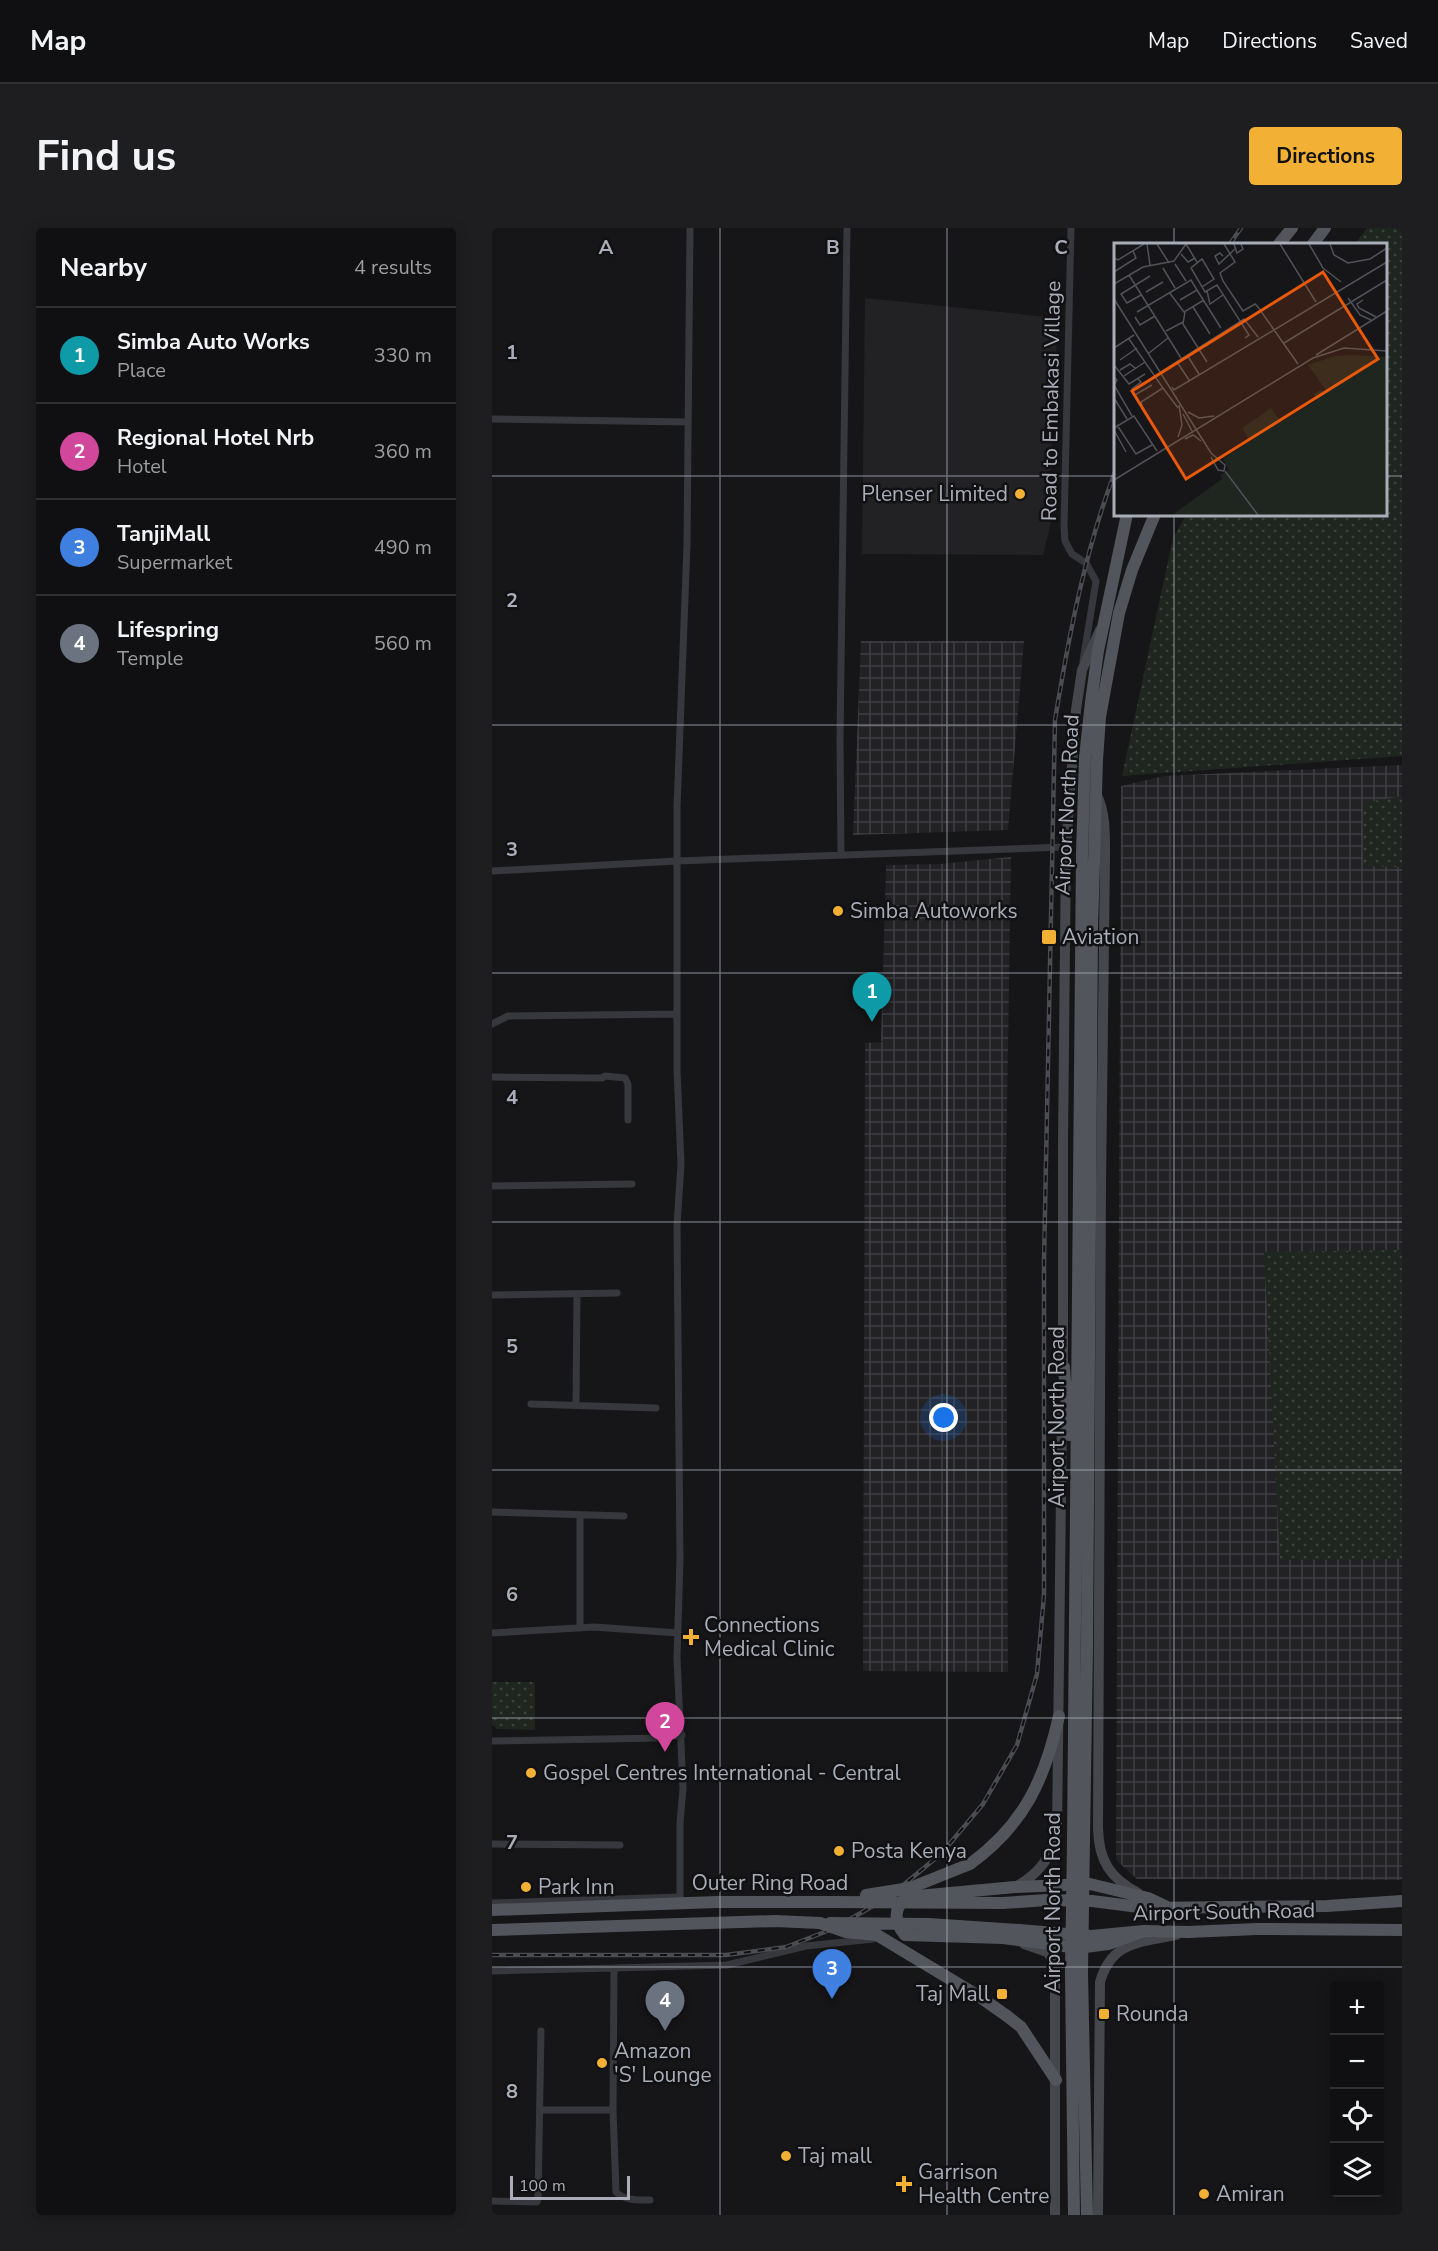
<!DOCTYPE html>
<meta charset="utf-8">
<style>
:root{--surface:#101012;--page:#1e1e20;--text:#f1f3f6;--muted:#9c9d9f;--line:#303032;--accent:#f2b134}
body{margin:0;font-family:"Nunito Sans",sans-serif;background:var(--page);color:var(--text)}
.controls{position:absolute;right:18px;bottom:18px;display:grid;overflow:hidden;border-radius:6px;box-shadow:0 3px 15px #0003}
.controls button{width:54px;height:54px;display:grid;place-items:center;padding:0;border:0;border-bottom:2px solid var(--line);background:var(--surface);color:var(--text);font:30px sans-serif}
.scale{position:absolute;left:18px;bottom:15px;width:120px;box-sizing:border-box;padding-left:6px;border:3px solid #a8adb8;border-top:0;font-size:16px;line-height:21px;white-space:nowrap;color:#a8adb8;-webkit-text-stroke:4px #111113;paint-order:stroke}
.you{position:absolute;left:452px;top:1190px;width:21px;height:21px;margin:-15px;border:4px solid #fff;border-radius:50%;background:#1a73e8;box-shadow:0 0 0 9px #1a73e833}
.badge{display:grid;place-items:center;width:39px;height:39px;border-radius:50%;background:var(--accent);color:#fff;font-size:20px;font-weight:700}
.pin{position:absolute;translate:-50% -50px;filter:drop-shadow(0 2px 3px #0008)}
.pin::after{content:'';position:absolute;top:32px;width:21px;height:18px;background:inherit;clip-path:polygon(0 0,100% 0,50% 100%)}
.list{margin:0;padding:0;list-style:none}
h2{display:flex;justify-content:space-between;align-items:center;height:78px;margin:0;padding:0 24px;font-size:26px}
h2 small{font-size:20px;font-weight:400;color:var(--muted)}
.list li{display:grid;grid-template-columns:39px 1fr auto;gap:18px;align-items:center;box-sizing:border-box;height:96px;padding:0 24px;border-top:2px solid var(--line)}
.list b{display:block;font-size:22px;white-space:nowrap}
.list p{margin:0;font-size:20px;white-space:nowrap;color:var(--muted)}
.list em{font-size:20px;font-style:normal;color:var(--muted)}
.icon{flex:none;width:33px;height:33px;fill:none;stroke:currentColor;stroke-width:2;stroke-linecap:round;stroke-linejoin:round}
.map{position:relative;flex:none;width:910px;height:1987px;overflow:hidden;border-radius:6px}
header{display:flex;align-items:center;gap:36px;box-sizing:border-box;height:84px;padding:0 30px;background:var(--surface);border-bottom:2px solid var(--line)}
header strong{font-size:28px}
nav{display:flex;gap:33px;margin-inline-start:auto;font-size:21px}
.intro{display:flex;align-items:center;justify-content:space-between;box-sizing:border-box;height:144px;padding:0 36px}
h1{margin:0;font-size:42px}
.button{padding:15px 27px;border-radius:6px;background:var(--accent);color:#111;font-size:21px;font-weight:700}
main{display:flex;gap:36px;padding:0 36px}
aside{flex:1;background:var(--surface);border-radius:6px;box-shadow:0 3px 15px #0003}
.map>svg:first-child{display:block}
.built{fill:#222225}
.industrial{fill:url(#industrial-grid)}
.grass{fill:url(#grass-dots)}
.lines{fill:none;stroke-linecap:round;stroke-linejoin:round}
.minor{stroke:#37383d;stroke-width:7}
.secondary{stroke:#45474d;stroke-width:10}
.primary{stroke:#53555c;stroke-width:12}
.rail-casing{stroke:#4a4c52;stroke-width:4.5}
.rail{stroke:#111113;stroke-width:2;stroke-dasharray:7;stroke-linecap:butt}
.primary-bridge{stroke:#53555c;stroke-width:12}
.grid{fill:none;stroke:#a8adb8;stroke-width:1.5;stroke-opacity:0.55}
.poi-dot{fill:#f2b134;stroke:#111113;stroke-width:2}
.labels{text-anchor:middle;dominant-baseline:central;stroke-width:5;stroke-linejoin:round;paint-order:stroke}
.street-label{font-size:21px;fill:#a8adb8;stroke:#111113}
.poi-label{font-size:21px;fill:#a8adb8;stroke:#111113;text-anchor:start}
.inset-road{fill:none;stroke:#505258;stroke-width:1.5}
.view{fill:#e8590c;fill-opacity:0.15;stroke:#e8590c;stroke-width:3}
.inset-edge{fill:none;stroke:#a8adb8;stroke-width:3}
.grid-label{font-size:20px;text-anchor:middle;font-weight:bold;fill:#a8adb8;stroke:#111113;stroke-width:5;stroke-linejoin:round;paint-order:stroke}
</style>
<header>
<strong>Map</strong>
<nav><a>Map</a><a>Directions</a><a>Saved</a></nav>
</header>
<div class="intro"><h1>Find us</h1><a class="button">Directions</a></div>
<main>
<aside>
<h2>Nearby<small>4 results</small></h2>
<ul class="list">
<li><span class="badge" style="background:#0f9aa8">1</span><div><b>Simba Auto Works</b><p>Place</p></div><em>330 m</em></li>
<li><span class="badge" style="background:#d1479c">2</span><div><b>Regional Hotel Nrb</b><p>Hotel</p></div><em>360 m</em></li>
<li><span class="badge" style="background:#3f7fe0">3</span><div><b>TanjiMall</b><p>Supermarket</p></div><em>490 m</em></li>
<li><span class="badge" style="background:#6b7280">4</span><div><b>Lifespring</b><p>Temple</p></div><em>560 m</em></li>
</ul>
</aside>
<div class="map">
<svg width="910" height="1987" viewBox="0 0 910 1987">
<defs>
<pattern id="industrial-grid" width="8" height="8" patternUnits="userSpaceOnUse" patternTransform="scale(1.5)"><rect width="8" height="8" fill="#222225"/><path d="M0 4h8M4 0v8" fill="none" stroke="#3f3f43"/></pattern>
<pattern id="grass-dots" width="8" height="8" patternUnits="userSpaceOnUse" patternTransform="scale(1.5)"><rect width="8" height="8" fill="#1e261f"/><path d="M2 2h.1M6 6h.1" fill="none" stroke="#3c433d" stroke-width="1.8" stroke-linecap="round"/></pattern>
</defs>
<rect width="100%" height="100%" fill="#161618"/>
<!-- built -->
<path class="built" d="M373 70 566 90 558 248 561 285 551 327 370 326Z"/>
<!-- industrial -->
<path class="industrial" d="M369 413H532L516 602 361 607Z
M910 537V1652L645 1651 624 1632 629 558 672 548Z
M519 629 514 945 516 1444 371 1443 373 815 391 814 389 813 394 637 448 636Z"/>
<!-- grass -->
<path class="grass" d="M875 0H910V528L630 548 681 310 694 287 894 286V16H863Z
M910 568V639L871 638V575Z
M910 1022V1331L788 1332 772 1024Z
M0 1454H43V1502L5 1501 0 1497Z"/>
<g class="lines">
<!-- minor -->
<path class="minor" d="M579 0 572 298 573 313 580 326 594 335 604 353 591 433
M0 191 196 194
M349 627 348 511 355 0
M0 643 185 633 574 619
M0 796 16 788 185 786
M0 849 110 850 113 848 133 850 136 856V892
M0 958 140 956
M0 1067 125 1065
M39 1176 164 1180
M84 1177 85 1067
M0 1284 132 1288
M88 1400V1288
M0 1405 102 1399 186 1405
M0 1513 169 1510 190 1507
M0 1616 128 1617
M0 1675 188 1669V1595L191 1560 185 1430 188 1331 185 997 189 936 185 842V580L195 317 198 0
M122 1740 235 1737 314 1718 381 1711
M0 1743 122 1740 121 1882 124 1964C134 1973 145 1972 158 1972
M49 1882H121
M0 1973 45 1974 46 1971 49 1803"/>
<!-- secondary -->
<path class="secondary" d="M604 565C614 585 613 607 613 630L609 957 606 1601C607 1633 618 1650 646 1665
M571 1146V914L574 619 584 482 590 442 608 402
M523 1659C546 1647 560 1629 565 1604L570 1180
M532 1716 555 1724 563 1734V1987
M606 1987 608 1754C620 1712 649 1715 684 1707"/>
<!-- primary -->
<path class="primary" d="M787 16 800 0
M821 16 833 0
M572 1139 577 1207
M581 1612 590 626 593 529 599 474 606 423 635 286
M592 1612 595 1418 600 701 605 532 608 489 627 385 640 342 663 286
M478 1636C532 1597 553 1551 567 1488
M555 1672 600 1673 655 1680 835 1678 910 1673
M0 1682 225 1674H340
M0 1702 283 1693 328 1695
M527 1702 599 1708 652 1703 696 1704 765 1701 910 1702
M652 1703 616 1716 586 1720 511 1710 413 1707C402 1694 401 1680 415 1669L523 1659 598 1656 656 1670 675 1679
M590 1744 595 1987
M579 1745 582 1987
M515 1788 529 1799 564 1852"/>
<!-- rail casing -->
<g class="rail-casing">
<path id="rail" d="M738 16 749 0
M0 1727H234L294 1719 343 1700 398 1668 450 1625 491 1576 525 1517 545 1446 552 1367V1033L563 492C577 407 593 322 624 241"/>
</g>
<!-- rail -->
<use href="#rail" class="rail"/>
<!-- primary-bridge -->
<path class="primary-bridge" d="M374 1667 418 1660 478 1636
M340 1674 511 1675 555 1672
M328 1695 354 1704 385 1707 488 1769 515 1788
M338 1695 437 1696 527 1702
M590 1744 592 1612
M579 1745 581 1612"/>
</g>
<!-- grid -->
<path class="grid" d="M228 0V1987M455 0V1987M682 0V16M0 248H624M894 248H910M682 286V1987M0 497H910M0 745H910M0 994H910M0 1242H910M0 1490H910M0 1739H910"/>
<!-- markers -->
<g class="poi-dot">
<circle cx="528" cy="266" r="6"/>
<circle cx="346" cy="683" r="6"/>
<rect x="549" y="701" width="16" height="16" rx="3"/>
<path d="M196 1400h6v6h6v6h-6v6h-6v-6h-6v-6h6z"/>
<circle cx="39" cy="1545" r="6"/>
<circle cx="347" cy="1623" r="6"/>
<circle cx="34" cy="1659" r="6"/>
<rect x="504" y="1760" width="12" height="12" rx="3"/>
<rect x="606" y="1780" width="12" height="12" rx="3"/>
<circle cx="110" cy="1835" r="6"/>
<circle cx="294" cy="1928" r="6"/>
<path d="M409 1947h6v6h6v6h-6v6h-6v-6h-6v-6h6z"/>
<circle cx="712" cy="1966" r="6"/>
</g>
<g class="labels">
<!-- street labels -->
<g class="street-label">
<text transform="translate(559 173) rotate(-89)">Road to Embakasi Village</text>
<text transform="translate(575 577) rotate(-87)">Airport North Road</text>
<text transform="translate(565 1189) rotate(-90)">Airport North Road</text>
<text x="278" y="1655">Outer Ring Road</text>
<text transform="translate(561 1675) rotate(-90)">Airport North Road</text>
<text transform="translate(732 1684) rotate(-1)">Airport South Road</text>
</g>
<!-- poi labels -->
<g class="poi-label">
<text x="516" y="266" text-anchor="end">Plenser Limited</text>
<text x="358" y="683">Simba Autoworks</text>
<text x="570" y="709">Aviation</text>
<text x="212" y="1397">Connections<tspan x="212" dy="24">Medical Clinic</tspan></text>
<text x="51" y="1545">Gospel Centres International - Central</text>
<text x="359" y="1623">Posta Kenya</text>
<text x="46" y="1659">Park Inn</text>
<text x="498" y="1766" text-anchor="end">Taj Mall</text>
<text x="624" y="1786">Rounda</text>
<text x="122" y="1823">Amazon<tspan x="122" dy="24">'S' Lounge</tspan></text>
<text x="306" y="1928">Taj mall</text>
<text x="426" y="1944">Garrison<tspan x="426" dy="24">Health Centre</tspan></text>
<text x="724" y="1966">Amiran</text>
</g>
</g>
<!-- overview -->
<g transform="translate(622 15)">
<rect width="273" height="273" fill="#161618"/>
<path d="M239 112 273 114V272H58L108 236 106 232 115 227 109 216 136 198 128 185 157 165 167 179 203 157 200 151 206 147 213 149 194 122 220 113Z" fill="#1e261f"/>
<path class="inset-road" d="M33 1 36 22M43 1 55 20M72 1 83 19M110 1 121 19 106 30 109 38 129 68 141 61 144 64 184 121M120 1 123 10 129 6 127 1M166 1 202 59M195 1 209 25 227 39M216 1 220 12 234 20 256 16 273 5M67 11 74 19 81 15M109 13 106 10 101 13 105 21 121 6M0 15 4 17 30 1M61 21 72 38M49 25 61 45M0 29 22 15 19 8M15 32 67 115M0 41 29 24 60 18 72 1M88 44 100 36 88 16 77 25 91 49 103 42 135 92 131 95M83 47 107 85M93 48 96 61 109 52M32 49 49 39M55 49 70 69 90 57M27 52 13 60 7 51 36 33M234 55 246 72 257 77M0 56 97 210 111 222 110 228M249 57 243 61 245 65 262 74M79 64 96 91M23 69 77 37 83 47 66 57M71 69 69 81 93 119M21 74 26 82 41 73M52 88 69 79M15 96 49 145 27 159 28 162M170 100 273 37M0 105 20 92M35 110 54 95M73 112 85 131M202 112 273 68M6 117 23 105M63 119 75 137M0 122 15 141 31 131M6 127 16 121 21 125M47 129 130 76 144 94M10 133 31 119M0 134 3 137 0 142 18 173M24 136 27 139 18 146 21 152 38 142M58 144 60 147 273 19M49 145 64 165M0 155 13 176M74 169 85 175 100 173M69 171 79 190M3 182 22 211 38 202M0 185 20 173 43 208M0 187 12 209M64 194 68 182 65 162M71 196 79 192 87 198M97 214 104 227 110 228M111 228 144 272M0 237 199 115 230 105 273 108"/>
<path class="view" d="M209 29 264 116 72 236 18 148Z"/>
<rect width="273" height="273" class="inset-edge"/>
</g>
<g class="grid-label">
<text x="114" y="26">A</text>
<text x="341" y="26">B</text>
<text x="569" y="26">C</text>
<text x="20" y="131">1</text>
<text x="20" y="379">2</text>
<text x="20" y="628">3</text>
<text x="20" y="876">4</text>
<text x="20" y="1125">5</text>
<text x="20" y="1373">6</text>
<text x="20" y="1621">7</text>
<text x="20" y="1870">8</text>
</g>
</svg>
<div class="controls">
<button>+</button>
<button>−</button>
<button><svg class="icon" aria-label="locate" viewBox="0 0 24 24"><circle cx="12" cy="12" r="6"/><path d="M12 2v4M12 18v4M2 12h4M18 12h4"/></svg></button>
<button><svg class="icon" aria-label="layers" viewBox="0 0 24 24"><path d="M12 4l9 5-9 5-9-5zM3 14l9 5 9-5"/></svg></button>
</div>
<div class="scale">100 m</div>
<div class="you"></div>
<div class="pin badge" style="left:380px;top:794px;background:#0f9aa8">1</div>
<div class="pin badge" style="left:173px;top:1524px;background:#d1479c">2</div>
<div class="pin badge" style="left:340px;top:1771px;background:#3f7fe0">3</div>
<div class="pin badge" style="left:173px;top:1803px;background:#6b7280">4</div>
</div>
</main>
